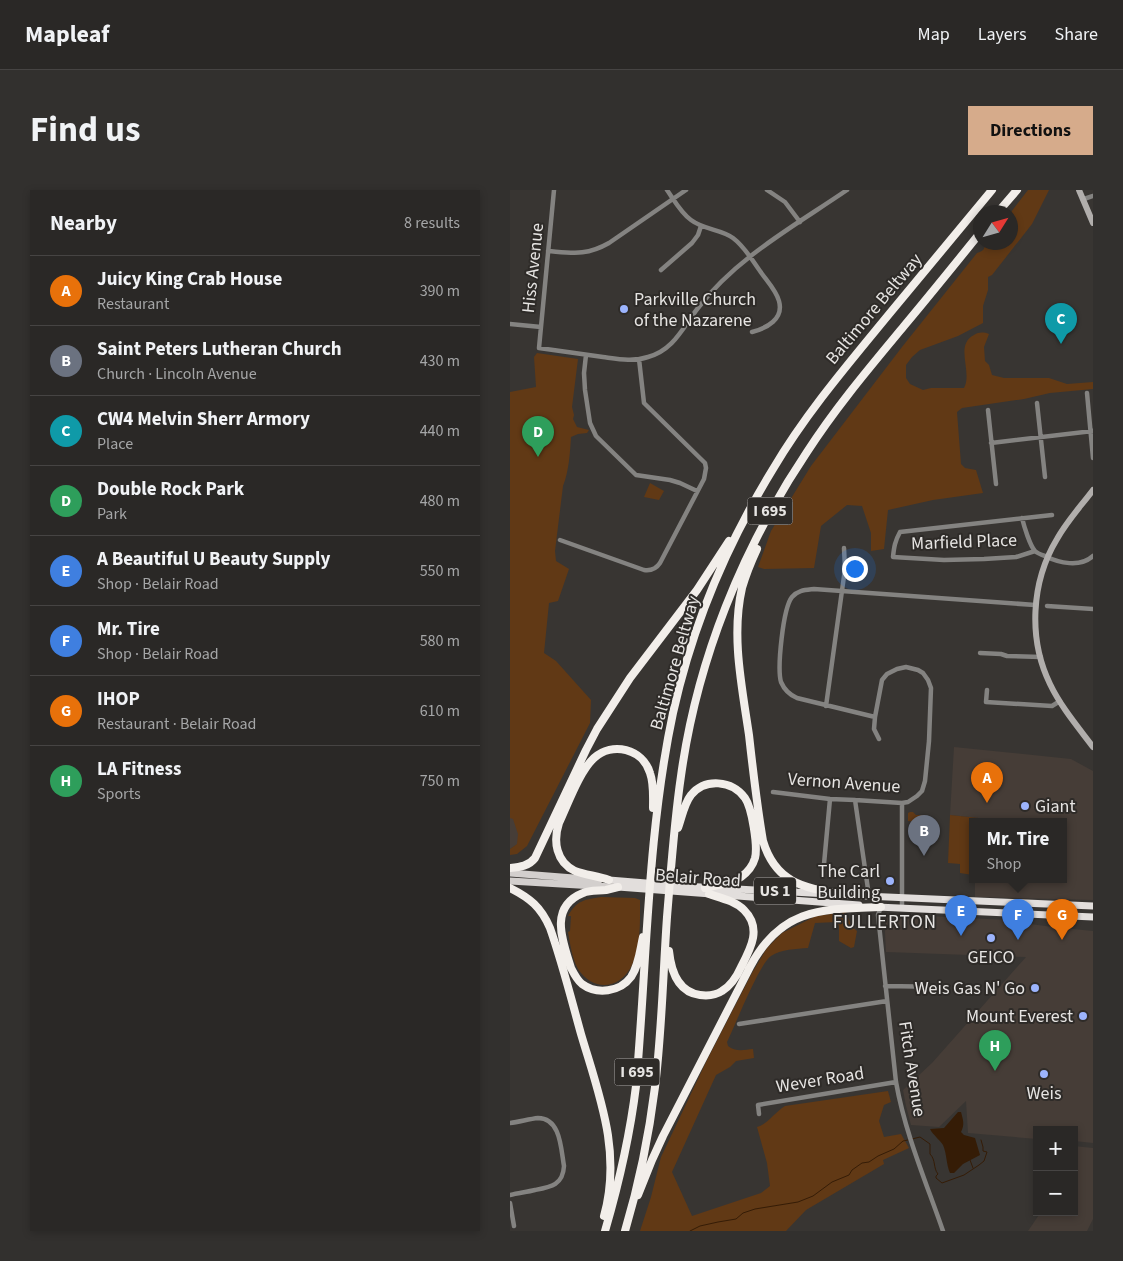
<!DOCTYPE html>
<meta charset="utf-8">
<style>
:root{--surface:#2a2826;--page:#32302e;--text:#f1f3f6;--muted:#a5a6a7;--line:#464443;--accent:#d6ab8b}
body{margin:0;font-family:"Source Sans 3",sans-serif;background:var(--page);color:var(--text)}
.controls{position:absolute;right:15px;bottom:15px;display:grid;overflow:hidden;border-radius:0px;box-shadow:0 2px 8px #0003}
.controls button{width:45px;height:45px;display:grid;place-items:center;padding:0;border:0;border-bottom:1px solid var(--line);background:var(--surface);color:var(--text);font:25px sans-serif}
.compass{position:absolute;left:463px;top:15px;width:45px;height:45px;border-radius:50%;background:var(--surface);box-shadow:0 2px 8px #0003;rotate:53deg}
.you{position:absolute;left:344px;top:378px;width:18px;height:18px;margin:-12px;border:4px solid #fff;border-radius:50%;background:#1a73e8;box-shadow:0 0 0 8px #1a73e833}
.badge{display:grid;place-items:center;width:32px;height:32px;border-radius:50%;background:var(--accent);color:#fff;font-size:16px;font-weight:700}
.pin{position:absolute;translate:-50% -41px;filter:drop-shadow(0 1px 2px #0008)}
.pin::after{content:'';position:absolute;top:26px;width:18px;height:15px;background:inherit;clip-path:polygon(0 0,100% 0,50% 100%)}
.popup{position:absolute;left:459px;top:628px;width:98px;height:65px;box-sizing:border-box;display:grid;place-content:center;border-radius:0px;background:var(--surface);filter:drop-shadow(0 1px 4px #0005);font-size:16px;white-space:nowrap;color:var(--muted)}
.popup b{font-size:19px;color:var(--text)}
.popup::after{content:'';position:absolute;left:50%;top:100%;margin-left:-10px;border:10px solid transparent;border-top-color:var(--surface)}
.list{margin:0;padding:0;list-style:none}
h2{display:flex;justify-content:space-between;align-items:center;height:65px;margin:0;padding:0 20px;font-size:21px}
h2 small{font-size:16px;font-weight:400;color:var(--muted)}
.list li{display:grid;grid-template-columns:32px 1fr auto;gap:15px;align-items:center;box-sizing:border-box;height:70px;padding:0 20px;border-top:1px solid var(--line)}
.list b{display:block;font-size:19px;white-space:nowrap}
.list p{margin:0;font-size:16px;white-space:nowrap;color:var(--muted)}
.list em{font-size:16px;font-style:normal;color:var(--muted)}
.map{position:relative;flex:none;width:583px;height:1041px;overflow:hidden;border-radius:0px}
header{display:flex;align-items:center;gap:30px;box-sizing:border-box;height:70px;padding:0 25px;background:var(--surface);border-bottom:1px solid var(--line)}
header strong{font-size:24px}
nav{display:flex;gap:28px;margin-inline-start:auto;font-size:18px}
.intro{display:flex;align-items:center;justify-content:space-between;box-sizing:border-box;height:120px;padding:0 30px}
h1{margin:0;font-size:35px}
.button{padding:12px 22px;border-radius:0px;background:var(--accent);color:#111;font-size:18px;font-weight:700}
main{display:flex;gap:30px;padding:0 30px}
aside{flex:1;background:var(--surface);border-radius:0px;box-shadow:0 2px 8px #0003}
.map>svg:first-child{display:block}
.built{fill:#463d37}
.green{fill:#613915}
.water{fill:#351c06}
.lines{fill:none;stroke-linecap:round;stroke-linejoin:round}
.stream{stroke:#351c06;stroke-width:1}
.minor{stroke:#848381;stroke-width:4.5}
.secondary{stroke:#b1aeac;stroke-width:6}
.primary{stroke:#d3cfcd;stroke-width:7}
.trunk{stroke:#e2dedc;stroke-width:7}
.motorway{stroke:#f2eeea;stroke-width:8}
.poi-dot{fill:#9cb4fd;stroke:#2e2b28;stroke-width:2}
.labels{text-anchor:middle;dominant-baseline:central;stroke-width:4;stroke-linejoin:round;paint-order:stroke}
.shield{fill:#2e2b28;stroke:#afacaa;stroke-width:1}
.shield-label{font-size:16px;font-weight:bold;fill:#e6e4e2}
.street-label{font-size:18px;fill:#e6e4e2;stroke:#2e2b28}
.poi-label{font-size:18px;fill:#e6e4e2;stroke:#2e2b28;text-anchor:end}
.neighbourhood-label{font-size:19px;letter-spacing:1px;fill:#e6e4e2;stroke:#2e2b28}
</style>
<header>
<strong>Mapleaf</strong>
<nav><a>Map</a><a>Layers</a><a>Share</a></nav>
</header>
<div class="intro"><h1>Find us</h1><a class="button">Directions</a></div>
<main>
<aside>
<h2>Nearby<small>8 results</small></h2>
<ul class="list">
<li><span class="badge" style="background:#e8710a">A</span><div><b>Juicy King Crab House</b><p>Restaurant</p></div><em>390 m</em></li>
<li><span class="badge" style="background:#6b7280">B</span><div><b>Saint Peters Lutheran Church</b><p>Church · Lincoln Avenue</p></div><em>430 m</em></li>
<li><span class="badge" style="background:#0f9aa8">C</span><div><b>CW4 Melvin Sherr Armory</b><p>Place</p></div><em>440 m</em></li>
<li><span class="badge" style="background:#2e9e5b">D</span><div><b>Double Rock Park</b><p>Park</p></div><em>480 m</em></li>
<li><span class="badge" style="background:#3f7fe0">E</span><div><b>A Beautiful U Beauty Supply</b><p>Shop · Belair Road</p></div><em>550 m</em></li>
<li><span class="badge" style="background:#3f7fe0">F</span><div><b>Mr. Tire</b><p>Shop · Belair Road</p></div><em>580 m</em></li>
<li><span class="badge" style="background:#e8710a">G</span><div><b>IHOP</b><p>Restaurant · Belair Road</p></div><em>610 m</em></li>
<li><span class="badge" style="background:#2e9e5b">H</span><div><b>LA Fitness</b><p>Sports</p></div><em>750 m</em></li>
</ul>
</aside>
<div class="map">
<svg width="583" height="1041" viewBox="0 0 583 1041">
<rect width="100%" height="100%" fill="#383532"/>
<!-- built -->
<path class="built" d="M444 557 561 569 583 581V710L465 707V689H553V631H468V628L440 625Z
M0 613 16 649 0 659Z
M377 724 517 731 520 734 543 737 583 741V953L564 951V940H527V949L458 943 456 911 429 937 401 935 396 916 393 900 422 873 516 767 376 762 375 742Z
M564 956 583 958V1029L577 1041H518L531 1022H564Z"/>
<!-- green -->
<path class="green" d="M518 0H539L522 34 482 85 478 87V100L473 116V133L448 146 410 160 402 167 396 175V188L400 194 413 200 421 198H454C463 182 444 155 464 145 469 142 473 142 479 144L474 157 475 171 479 175 482 185 494 188H539L557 194 583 192V199L540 203 514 209 452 218 447 222 451 274 455 278 466 280 473 303 423 310 378 320 374 359 361 361V343L352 316 337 315 311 336 304 378 254 379 248 377 261 341 301 276 392 157 467 63C476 60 473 59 476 53L500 52 501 22Z
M27 163 68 169 62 217 64 225 63 229 67 237 79 240 77 243 68 244 61 247C60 263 59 281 53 296L45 361 46 371 59 379 48 411 39 413 34 463 46 471 81 510 80 533 17 656 7 664 0 665V659L7 654 8 644 3 629 0 628V202L26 197 24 167Z
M140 293 154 301 149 310 134 307Z
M400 622H403L406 625H415V634H406V632L398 631V623Z
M440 625 468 628V631H463V685L450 683V674L438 673Z
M91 707 125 708 130 710C130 732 131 755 122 775 110 800 83 802 68 779 62 768 60 753 58 742L60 741 61 726H58C67 710 74 710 91 707Z
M336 722 342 737 347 741 344 757 341 758 329 751V736L327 732 305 733 298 758C286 759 271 759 261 766 249 774 225 836 217 852L218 856C225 862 234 860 243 859L244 868 226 871 220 877 206 885 162 982 182 1026 251 1003 260 996 257 973 247 937C258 934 265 922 275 916L378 901 381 912 374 915 369 931 374 947 391 944 399 958 373 970 374 974 296 1020 276 1041H130L141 1007 151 967 197 870 242 783 257 758 272 743 306 726Z"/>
<!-- water -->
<path class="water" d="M448 922H451C453 930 455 934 451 942L454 945 465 948 470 965 453 974 444 983H440C436 974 437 964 433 955 429 949 423 945 420 939L434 938Z"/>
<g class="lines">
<!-- stream -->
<path class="stream" d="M402 949 410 947 420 954V964C426 970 423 978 428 984L426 986V988L432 993 454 985 469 975 474 971 477 962 473 961V957L471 950
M460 970 463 978
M180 1041 190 1036 208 1032 226 1029 233 1023 245 1019 288 1012 303 1006 322 992 339 985 342 980 352 973 359 972 368 966 384 959 393 951 398 950"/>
<!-- minor -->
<path class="minor" d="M44 0 29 158C50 161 71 164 93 167 108 169 123 172 138 167 164 160 173 137 188 118 227 67 286 35 337 0
M157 0C164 10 171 23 181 30 194 40 211 39 223 48 235 57 242 70 250 81 256 90 266 100 269 111 274 129 257 138 242 142
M257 0 275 12 290 32
M574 9 583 6
M38 61C63 63 76 66 99 53L176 0
M151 80 182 53 188 45 191 36
M0 134 31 137
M76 165 74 183 75 200 80 233 86 246 126 285 160 290 170 293 187 301
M577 203 583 268
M527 213 535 287
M478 220 486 294
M481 253 583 241
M512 328C514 336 520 356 525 361 527 363 532 365 535 366 549 373 570 378 583 366
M50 350 134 380C141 381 146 379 150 373L194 289 196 278 195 273 134 213 129 169
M525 361 506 367 474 369 434 370 383 367C384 357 385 351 390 342L542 325
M537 416 583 419
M470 463 491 464 497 466 531 467
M477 500 476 512 542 516 550 511
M316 516 335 379 334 358
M365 527 287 508C280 505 274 499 271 492 267 478 273 418 282 407 288 400 295 400 304 399L525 415
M263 602 320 609 345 610 392 613 398 612 407 606 412 601 415 591 419 551 421 498 418 490 413 483 408 480 396 477 387 479 377 484 372 490 365 527 364 539 369 549
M345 610 359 706
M392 613V718
M314 674 320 609
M371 717 368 725 386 892C395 943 416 992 433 1041
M375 796 437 797
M229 834 377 811
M249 924 248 915 386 892
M0 933C9 932 19 929 28 928 51 928 51 960 54 976 53 995 41 997 25 1000 17 1002 8 1003 0 1005
M0 1013 4 1036"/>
<!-- secondary -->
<path class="secondary" d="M569 0 583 33
M583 300C571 316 557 331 547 349 521 392 518 449 540 494 551 517 568 537 583 557"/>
<!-- primary -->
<path class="primary" d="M0 683 89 690
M0 691 102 697"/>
<!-- trunk -->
<path class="trunk" d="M99 690 173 696 318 704
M108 697 349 715
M332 705 583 716
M367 717 583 727"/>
<!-- motorway -->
<path class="motorway" d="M488 22 507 0
M247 359C241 372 236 384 232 398 221 446 232 497 239 545 243 581 247 616 253 651 266 695 297 698 336 705
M168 638C172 627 174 614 181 605 195 588 222 590 235 608 242 618 248 656 245 668 243 675 238 682 231 687 221 694 207 695 195 698
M0 678C10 677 19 676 25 668L76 560 87 539 120 488 187 400 219 351
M99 690C88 686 76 685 65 681 46 672 43 651 49 633 58 614 69 582 84 568 102 551 133 559 140 583 144 594 143 606 143 618
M108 697C104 698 100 699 96 700 88 701 80 700 73 703 38 717 53 752 61 778 64 784 67 790 72 794 87 805 110 802 121 787 129 775 130 760 133 747
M0 698C20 708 31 717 40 738 52 772 61 808 71 844 89 905 112 962 94 1026
M159 761C161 781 168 802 190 805 198 806 206 805 212 801 222 795 227 786 231 777 241 758 252 738 234 720 225 711 211 708 199 704
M128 1005 142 970 153 946 240 777C271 718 311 719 371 717
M95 1041C109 993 120 945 126 896 137 772 137 645 163 523 182 437 217 354 263 279 296 223 339 173 380 123 414 82 448 41 482 0
M115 1041C129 994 139 945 145 897 152 840 153 784 157 727 161 680 164 633 171 586 187 470 232 359 297 262 326 217 360 177 394 136 420 105 445 74 470 43"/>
</g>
<!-- markers -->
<g class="poi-dot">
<circle cx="114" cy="119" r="5"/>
<circle cx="515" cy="616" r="5"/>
<circle cx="380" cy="691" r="5"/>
<circle cx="481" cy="748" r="5"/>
<circle cx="525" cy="798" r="5"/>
<circle cx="573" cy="826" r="5"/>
<circle cx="534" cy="884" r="5"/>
</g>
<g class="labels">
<!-- shield labels -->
<g class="shield">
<rect x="237.5" y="307.5" width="45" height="27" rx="4"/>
<rect x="244" y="687.5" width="42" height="27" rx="4"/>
<rect x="104.5" y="868.5" width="45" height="27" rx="4"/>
</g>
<g class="shield-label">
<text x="260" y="321">I 695</text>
<text x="265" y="701">US 1</text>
<text x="127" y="882">I 695</text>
</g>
<!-- street labels -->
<g class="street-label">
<text transform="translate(23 78) rotate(-84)">Hiss Avenue</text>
<text transform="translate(364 119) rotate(-50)">Baltimore Beltway</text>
<text transform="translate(454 352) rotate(-2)">Marfield Place</text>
<text transform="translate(165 473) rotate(-74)">Baltimore Beltway</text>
<text transform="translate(334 593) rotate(4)">Vernon Avenue</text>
<text transform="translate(188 688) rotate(4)">Belair Road</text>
<text transform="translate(402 879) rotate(81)">Fitch Avenue</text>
<text transform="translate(310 890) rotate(-9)">Wever Road</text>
</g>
<!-- poi labels -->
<g class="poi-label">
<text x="124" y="109" text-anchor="start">Parkville Church<tspan x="124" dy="21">of the Nazarene</tspan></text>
<text x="525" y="616" text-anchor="start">Giant</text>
<text x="370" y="681">The Carl<tspan x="370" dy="21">Building</tspan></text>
<text x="481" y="767" text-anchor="middle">GEICO</text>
<text x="515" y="798">Weis Gas N' Go</text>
<text x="563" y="826">Mount Everest</text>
<text x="534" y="903" text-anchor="middle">Weis</text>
</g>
<!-- neighbourhood labels -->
<g class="neighbourhood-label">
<text x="375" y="732">FULLERTON</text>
</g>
</g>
</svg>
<div class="controls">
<button>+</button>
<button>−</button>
</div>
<svg class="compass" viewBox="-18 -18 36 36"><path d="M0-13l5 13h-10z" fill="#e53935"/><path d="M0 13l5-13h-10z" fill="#a5a6a7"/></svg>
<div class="you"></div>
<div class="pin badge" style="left:477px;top:613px;background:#e8710a">A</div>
<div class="pin badge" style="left:414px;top:666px;background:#6b7280">B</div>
<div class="pin badge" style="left:551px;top:154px;background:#0f9aa8">C</div>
<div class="pin badge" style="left:28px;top:267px;background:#2e9e5b">D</div>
<div class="pin badge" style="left:451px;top:746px;background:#3f7fe0">E</div>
<div class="pin badge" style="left:508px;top:750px;background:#3f7fe0">F</div>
<div class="popup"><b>Mr. Tire</b>Shop</div>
<div class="pin badge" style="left:552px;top:750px;background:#e8710a">G</div>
<div class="pin badge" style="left:485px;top:881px;background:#2e9e5b">H</div>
</div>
</main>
